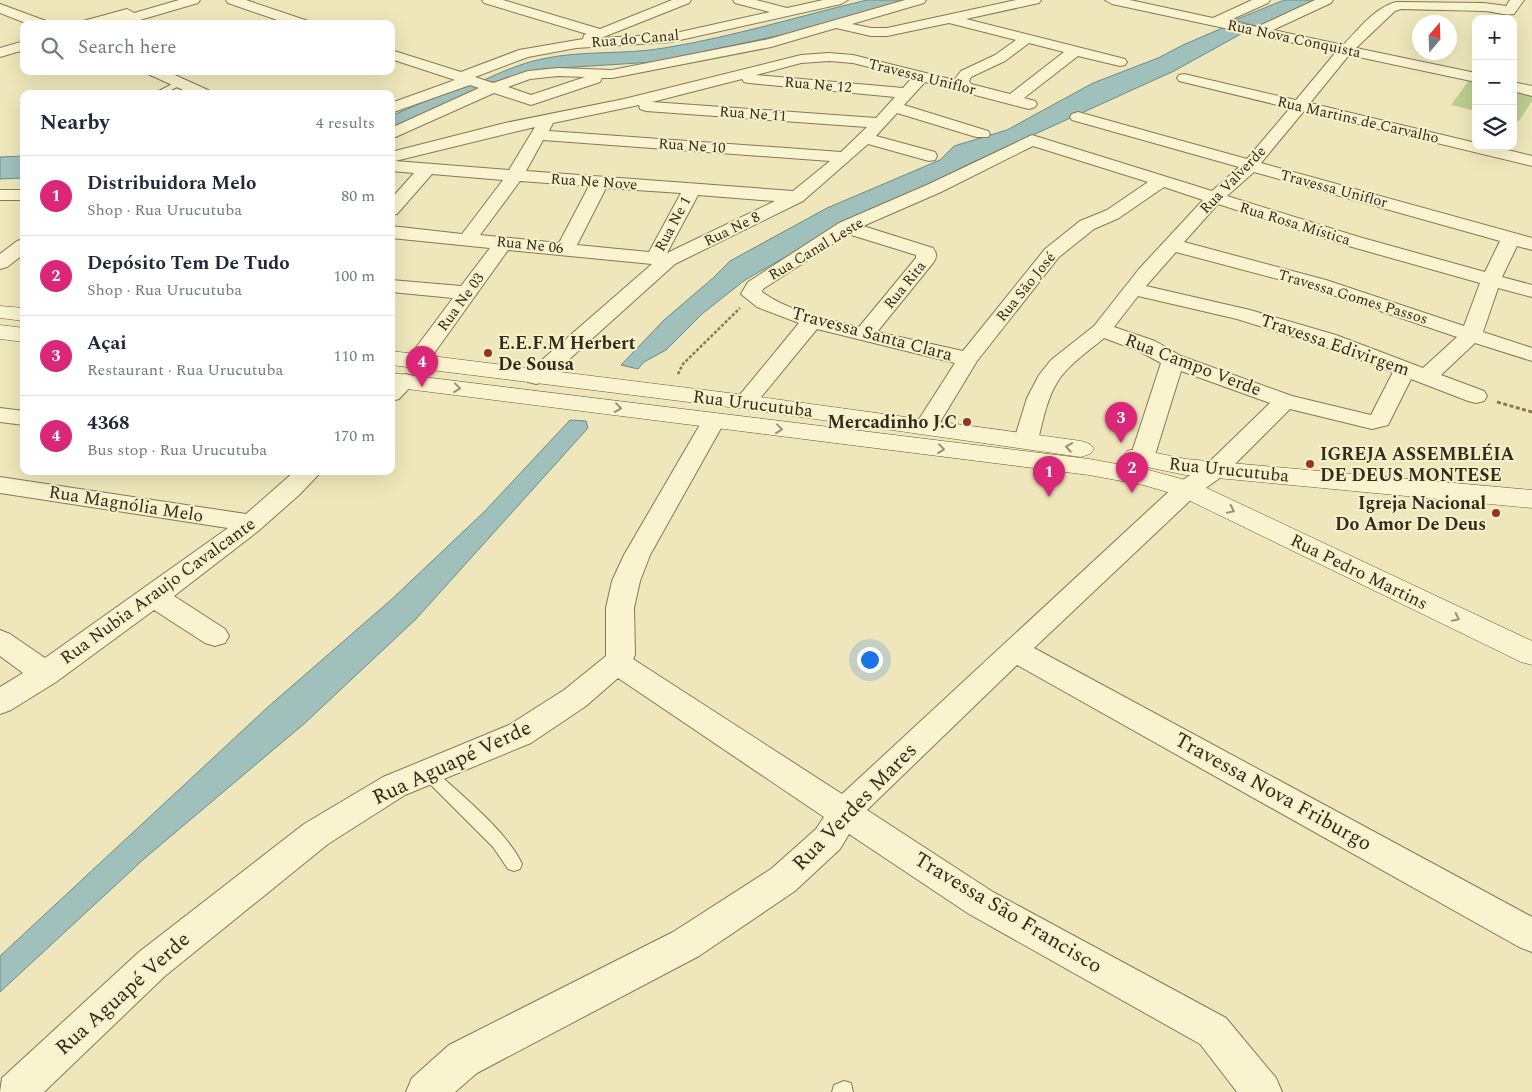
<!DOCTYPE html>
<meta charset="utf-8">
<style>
:root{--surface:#fff;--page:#f6f6f7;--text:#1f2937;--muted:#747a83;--line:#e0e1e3;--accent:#db2777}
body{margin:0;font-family:Spectral,serif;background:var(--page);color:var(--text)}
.controls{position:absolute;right:15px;top:15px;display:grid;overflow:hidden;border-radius:10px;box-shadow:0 5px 20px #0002}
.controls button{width:45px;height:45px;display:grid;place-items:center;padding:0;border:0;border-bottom:1px solid var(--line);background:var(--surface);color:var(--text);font:25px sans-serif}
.compass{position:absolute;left:1412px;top:15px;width:45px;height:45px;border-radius:50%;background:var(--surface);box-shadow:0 5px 20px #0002;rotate:19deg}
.you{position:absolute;left:869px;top:659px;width:18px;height:18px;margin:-12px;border:4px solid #fff;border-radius:50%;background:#1a73e8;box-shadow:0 0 0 8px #1a73e833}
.badge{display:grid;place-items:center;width:32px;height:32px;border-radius:50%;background:var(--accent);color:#fff;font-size:16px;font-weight:700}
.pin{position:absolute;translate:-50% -41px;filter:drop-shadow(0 1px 2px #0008)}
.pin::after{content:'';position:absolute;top:26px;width:18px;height:15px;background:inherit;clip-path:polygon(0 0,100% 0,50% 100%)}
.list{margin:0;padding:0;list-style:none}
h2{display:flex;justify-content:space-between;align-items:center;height:65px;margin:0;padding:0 20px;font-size:21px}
h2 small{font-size:16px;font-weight:400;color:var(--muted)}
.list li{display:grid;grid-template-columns:32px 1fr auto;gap:15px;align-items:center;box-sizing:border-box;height:80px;padding:0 20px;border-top:1px solid var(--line)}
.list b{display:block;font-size:19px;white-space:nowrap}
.list p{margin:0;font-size:16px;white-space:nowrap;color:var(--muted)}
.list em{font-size:16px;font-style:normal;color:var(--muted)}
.icon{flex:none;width:28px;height:28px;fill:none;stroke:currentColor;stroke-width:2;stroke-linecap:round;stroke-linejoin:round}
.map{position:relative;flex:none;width:1532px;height:1092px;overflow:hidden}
.search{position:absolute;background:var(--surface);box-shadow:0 5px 20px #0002;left:20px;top:20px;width:375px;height:55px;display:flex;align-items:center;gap:12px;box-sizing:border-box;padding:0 18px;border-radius:10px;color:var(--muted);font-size:19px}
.panel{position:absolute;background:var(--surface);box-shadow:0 5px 20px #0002;left:20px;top:90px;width:375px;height:385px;border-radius:10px}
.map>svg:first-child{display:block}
.green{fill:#bccd90}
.water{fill:#a0c0bb;stroke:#678d89}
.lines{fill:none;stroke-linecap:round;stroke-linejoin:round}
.lane-casing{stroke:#877755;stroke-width:2}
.street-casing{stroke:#877755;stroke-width:2}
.secondary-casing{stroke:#685738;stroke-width:1}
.path-far1{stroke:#877755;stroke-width:2.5;stroke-dasharray:3 2;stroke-linecap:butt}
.path{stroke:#877755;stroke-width:3;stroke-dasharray:4 2.5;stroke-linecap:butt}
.lane{fill:#faf3cf;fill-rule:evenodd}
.street{fill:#faf3cf;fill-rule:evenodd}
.secondary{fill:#faf3cf;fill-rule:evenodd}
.oneway{stroke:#988f74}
.poi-dot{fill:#973423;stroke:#f6f0cb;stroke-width:2}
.labels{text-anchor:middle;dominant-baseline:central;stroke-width:4;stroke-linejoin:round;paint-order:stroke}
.far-street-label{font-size:15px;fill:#352b1a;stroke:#f6f0cb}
.street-label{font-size:18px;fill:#352b1a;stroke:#f6f0cb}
.poi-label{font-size:18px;font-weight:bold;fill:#352b1a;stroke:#f6f0cb;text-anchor:start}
.near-street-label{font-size:21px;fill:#352b1a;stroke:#f6f0cb}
</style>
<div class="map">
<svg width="1532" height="1092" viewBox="0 0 1532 1092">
<rect width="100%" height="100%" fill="#efe7bb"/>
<!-- green -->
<path class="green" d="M1470 79 1476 81V111L1451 105Z
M1513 89 1532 93V101L1519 121 1513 120Z"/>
<!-- water -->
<path class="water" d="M867 0H909L810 29 654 62 543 69 494 85 482 81C501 72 522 63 542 59 582 50 624 55 664 48 733 37 799 16 867 0Z
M1284 0H1318L1259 27 1235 20Z
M1227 26 1248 30 1174 71 967 165 778 261 745 280 702 314 666 350 644 362 638 369 621 365 664 320 713 278 730 261 827 208 940 160 954 146 1007 130 1093 83 1158 58 1183 45Z
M472 84 483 89 391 130V116L437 96Z
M24 156V178L0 179V157Z
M570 420 586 421 588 428 416 619 305 723 145 858 0 992V956L269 706 392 599 485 511Z"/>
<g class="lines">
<!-- lane casing -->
<g class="lane-casing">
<path id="lane" d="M178 81 185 83 163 94H153Z
M427 766 432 768C460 794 506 830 522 864L520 869 514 871 508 869 493 847 422 776 419 772 422 768Z
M844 1081 851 1083 853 1092H832L834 1085Z"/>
</g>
<!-- street casing -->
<g class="street-casing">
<path id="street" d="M179 0H200L198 3 126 24H81L83 21 127 9 134 13Z
M226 0H246L308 21 310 24H289L228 3Z
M482 0H503L600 29 672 0H691L689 3 601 38 671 34 770 12 735 3 733 0H756L787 8 823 0H848L841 4 671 42 576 48 528 57 475 77 493 83 528 71 558 68 612 70 769 39 905 0H926L924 3 852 24 871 28H887L1016 0H1041L1039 3 966 19 1125 59 1127 62 1125 65 1120 66 1078 56 1024 98 1035 101 1037 104 1035 107 1029 109 925 82 904 105 988 131 990 134 988 137H976L897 113 876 136 935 152 937 156 935 160 929 161 868 144 803 201 675 264 544 382 536 384 528 382 525 377 528 372 652 264 508 250 425 366 417 368 409 366 406 361 453 298 391 292V280L461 286 490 248 391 238V226L462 234 503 180 432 174 397 214 391 215V199L414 173 391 171V152L505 123 624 99 801 55 829 53 853 55 954 80 961 71 995 55 1016 40 949 23 887 36H871L836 28 771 47 612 78H602L600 82 531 105 494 93 391 139V128L479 88 470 85 391 113V103L455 80 391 59V50L461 72 519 50 583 39 584 35 587 34 484 3ZM1029 43 1064 52 1010 94 971 84 969 81 971 77 1005 61ZM829 61 853 63 912 78 903 88 756 75 801 63ZM558 76 585 77 531 95 508 87 530 79ZM742 79 744 82 749 83 895 97 876 118 652 102ZM639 105 640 109 646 111 867 127 841 152 549 131 553 123ZM535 127 509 170 395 161ZM543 140 830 161 793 191 526 171ZM520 181 589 186 559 243 480 235ZM606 188 681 193 649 252 577 245ZM698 195 775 201 667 253Z
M1105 0H1130L1213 18 1252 0H1270L1268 3 1228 21 1257 27 1315 0H1333L1331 3 1273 30 1343 45C1359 29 1374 8 1396 2L1484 3 1506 6 1510 0H1524L1514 14C1504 16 1493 11 1483 11 1456 10 1429 10 1401 9L1395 11 1356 48 1476 73V82L1349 55 1310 103 1476 143V146H1491L1532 156V166L1304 111 1261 163 1532 238V250L1517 246 1502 277 1532 285V297L1498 288 1483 332 1532 348V361L1475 343 1441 375 1484 391 1487 396 1484 401 1476 403 1468 401 1411 379 1388 425 1372 429 1290 409 1224 475 1196 495 1034 648 1532 917V952L1519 947 1017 665 867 810 993 892 1226 1018 1276 1078 1282 1092H1237L1200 1044 969 914 849 834 840 849 795 891 699 956 477 1073 455 1092H406L412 1078 449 1045 673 932 771 869 816 829 824 817 618 678 586 706 531 743 405 795 328 844 165 976 44 1092H0L2 1078 139 952 304 824 383 777 509 725 564 690 606 656V608L612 581 624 555 705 416 713 414 721 416 725 421 650 555 640 581 634 608 635 655 633 659 842 794 1178 483 1206 465 1270 403 1181 371 1154 458 1151 463 1142 466 1133 463 1130 458 1161 363 1139 351 1104 338C1089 351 1069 364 1058 381 1047 398 1043 420 1038 440L1034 445 1026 447 1018 445 1014 440 1027 398 1039 375 1051 360 1094 326 1139 269 1203 200 1164 187 1119 218 1094 229 1059 257 977 361 934 432 926 434 918 432 914 427 955 363 817 329 753 407 745 409 737 407 734 402 799 323 757 307 741 294 748 282 839 223 929 184 1032 135 1212 191 1239 167 1072 120 1070 117 1072 114 1078 112 1247 159 1290 108 1179 81 1177 78 1179 75 1184 74 1296 100 1336 52 1112 4ZM1033 146 1148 182 1107 210 1080 221 1045 249 963 351 877 332 933 263C937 258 937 253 933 248L863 226 941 192ZM1254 172 1500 241 1485 272 1359 237 1227 196ZM1218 204 1345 245 1480 283 1464 326 1326 280 1184 242ZM848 234 916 255V258L859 327C827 319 790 312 762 292L763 289ZM1176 252 1312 288 1457 337 1423 368 1336 335 1250 310 1146 286ZM1138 296 1237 319 1320 345 1393 372 1371 415 1292 396 1181 356 1155 341 1114 327Z
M0 4 46 21 48 24H28L0 13Z
M24 41V50L0 57V48Z
M146 71H166L210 91 212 94H192L148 74Z
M1513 82 1532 86V96L1513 91Z
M0 190H24V200H0Z
M24 239V254L7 267 0 269V254L17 241Z
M405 374 413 376 416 381 399 399 391 401V382L397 376Z
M0 408 24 411V425L0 422Z
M295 471H322L299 495 257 532 174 596 225 629 229 636 225 643 215 646 205 643 154 610 56 682 11 710 0 714V687L23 673 0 656V630L10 634 45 658 228 528 0 493V477L246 514Z"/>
</g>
<!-- secondary casing -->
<g class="secondary-casing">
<path id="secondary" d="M0 306 24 308V321L0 318Z
M0 325 24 328V342L0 339Z
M391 351 745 395 1081 441 1090 444 1094 449 1090 454 1081 457 745 409 391 365Z
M391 373 1089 459 1145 469 1196 483 1532 641V665L1521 662 1178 495 1143 485 1089 475 391 387Z
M1136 449 1186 459 1532 490V508L1186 475 1127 463 1123 457 1127 451Z"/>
</g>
<!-- path-far1 -->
<path class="path-far1" d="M678 374 683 364 740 308"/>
<!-- path -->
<path class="path" d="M1497 402 1532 412"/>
<!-- lane -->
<use href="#lane" class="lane"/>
<!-- street -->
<use href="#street" class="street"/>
<!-- secondary -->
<use href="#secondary" class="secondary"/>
</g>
<!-- one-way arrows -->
<defs><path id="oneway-chevron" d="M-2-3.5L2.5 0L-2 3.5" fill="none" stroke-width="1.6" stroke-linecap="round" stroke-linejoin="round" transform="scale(1.25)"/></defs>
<g class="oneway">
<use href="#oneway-chevron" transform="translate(457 388) rotate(7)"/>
<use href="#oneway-chevron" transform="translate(618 408) rotate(8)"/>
<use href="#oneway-chevron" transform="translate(779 429) rotate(7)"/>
<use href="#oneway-chevron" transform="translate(1069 447) rotate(-171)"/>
<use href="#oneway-chevron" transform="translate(941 449) rotate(7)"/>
<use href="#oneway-chevron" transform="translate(1231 510) rotate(26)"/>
<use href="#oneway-chevron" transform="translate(1456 618) rotate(26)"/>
</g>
<!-- markers -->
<g class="poi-dot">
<circle cx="488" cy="353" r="5"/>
<circle cx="967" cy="422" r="5"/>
<circle cx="1310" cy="464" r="5"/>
<circle cx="1496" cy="513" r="5"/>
</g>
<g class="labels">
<!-- far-street labels -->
<g class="far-street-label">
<text transform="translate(635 39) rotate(-5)">Rua do Canal</text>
<text transform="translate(1294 39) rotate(12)">Rua Nova Conquista</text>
<text transform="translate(922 77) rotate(14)">Travessa Uniflor</text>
<text transform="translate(818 85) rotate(5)">Rua Ne 12</text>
<text transform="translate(753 114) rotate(4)">Rua Ne 11</text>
<text transform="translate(1358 120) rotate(13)">Rua Martins de Carvalho</text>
<text transform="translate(692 146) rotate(4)">Rua Ne 10</text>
<text transform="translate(1233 180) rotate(-46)">Rua Valverde</text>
<text transform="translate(594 182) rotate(4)">Rua Ne Nove</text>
<text transform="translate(1334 189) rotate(15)">Travessa Uniflor</text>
<text transform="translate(673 224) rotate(-62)">Rua Ne 1</text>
<text transform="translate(1295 224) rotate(17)">Rua Rosa Mística</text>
<text transform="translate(732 229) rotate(-26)">Rua Ne 8</text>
<text transform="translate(530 245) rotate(6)">Rua Ne 06</text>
<text transform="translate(816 249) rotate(-31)">Rua Canal Leste</text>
<text transform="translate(905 285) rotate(-51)">Rua Rita</text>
<text transform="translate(1026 287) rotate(-51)">Rua São José</text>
<text transform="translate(1353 297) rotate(17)">Travessa Gomes Passos</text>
<text transform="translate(461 302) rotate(-54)">Rua Ne 03</text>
</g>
<!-- street labels -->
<g class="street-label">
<text transform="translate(872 334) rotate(15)">Travessa Santa Clara</text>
<text transform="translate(1335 345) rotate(19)">Travessa Edivirgem</text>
<text transform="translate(1193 365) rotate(21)">Rua Campo Verde</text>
<text transform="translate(753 404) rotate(7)">Rua Urucutuba</text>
<text transform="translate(1229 470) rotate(6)">Rua Urucutuba</text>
<text transform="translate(126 504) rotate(9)">Rua Magnólia Melo</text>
<text transform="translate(1359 572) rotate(26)">Rua Pedro Martins</text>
<text transform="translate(158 591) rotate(-36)">Rua Nubia Araujo Cavalcante</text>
</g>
<!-- poi labels -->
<g class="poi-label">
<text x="498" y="343">E.E.F.M Herbert<tspan x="498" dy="21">De Sousa</tspan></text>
<text x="957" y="422" text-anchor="end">Mercadinho J.C</text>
<text x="1320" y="454">IGREJA ASSEMBLÉIA<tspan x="1320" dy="21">DE DEUS MONTESE</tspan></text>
<text x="1486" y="503" text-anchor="end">Igreja Nacional<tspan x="1486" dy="21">Do Amor De Deus</tspan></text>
</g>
<!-- near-street labels -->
<g class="near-street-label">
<text transform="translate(452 763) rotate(-25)">Rua Aguapé Verde</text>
<text transform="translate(1273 792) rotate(29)">Travessa Nova Friburgo</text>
<text transform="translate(855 807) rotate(-46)">Rua Verdes Mares</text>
<text transform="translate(1008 913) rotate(31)">Travessa São Francisco</text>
<text transform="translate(123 994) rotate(-42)">Rua Aguapé Verde</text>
</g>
</g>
</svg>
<div class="controls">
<button>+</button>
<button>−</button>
<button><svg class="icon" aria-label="layers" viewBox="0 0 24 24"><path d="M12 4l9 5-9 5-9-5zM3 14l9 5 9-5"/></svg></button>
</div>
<svg class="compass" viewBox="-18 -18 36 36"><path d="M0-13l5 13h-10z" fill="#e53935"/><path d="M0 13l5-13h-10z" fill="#747a83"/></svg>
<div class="you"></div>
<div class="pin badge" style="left:1049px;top:497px">1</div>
<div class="pin badge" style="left:1132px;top:493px">2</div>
<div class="pin badge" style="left:1121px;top:443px">3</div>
<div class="pin badge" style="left:422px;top:387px">4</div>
<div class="search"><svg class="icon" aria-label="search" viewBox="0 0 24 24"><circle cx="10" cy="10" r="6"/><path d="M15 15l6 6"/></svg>Search here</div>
<section class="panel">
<h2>Nearby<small>4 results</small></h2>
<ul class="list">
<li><span class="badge">1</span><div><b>Distribuidora Melo</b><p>Shop · Rua Urucutuba</p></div><em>80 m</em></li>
<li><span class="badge">2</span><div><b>Depósito Tem De Tudo</b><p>Shop · Rua Urucutuba</p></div><em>100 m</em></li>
<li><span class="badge">3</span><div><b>Açai</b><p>Restaurant · Rua Urucutuba</p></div><em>110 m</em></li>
<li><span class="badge">4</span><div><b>4368</b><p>Bus stop · Rua Urucutuba</p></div><em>170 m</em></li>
</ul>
</section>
</div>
